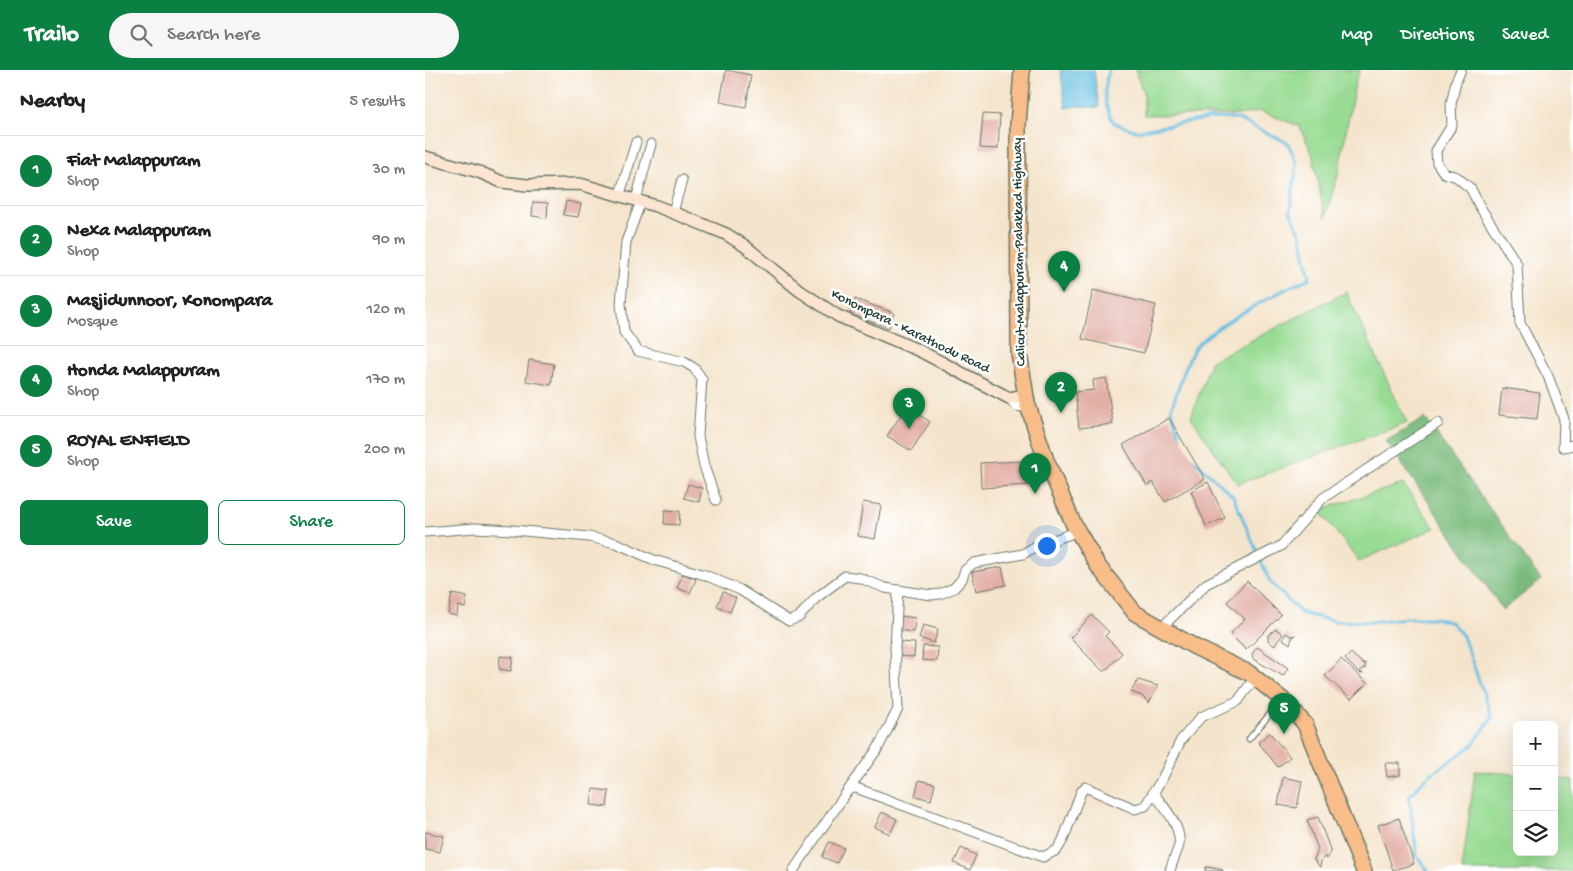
<!DOCTYPE html>
<meta charset="utf-8">
<style>
:root{--surface:#fff;--page:#f6f6f6;--text:#202124;--muted:#757577;--line:#e0e0e0;--accent:#0b8043}
body{margin:0;font-family:"Gochi Hand",sans-serif;background:var(--page);color:var(--text)}
.controls{position:absolute;right:15px;bottom:15px;display:grid;overflow:hidden;border-radius:8px;box-shadow:0 5px 20px #0002}
.controls button{width:45px;height:45px;display:grid;place-items:center;padding:0;border:0;border-bottom:1px solid var(--line);background:var(--surface);color:var(--text);font:25px sans-serif}
.you{position:absolute;left:621px;top:475px;width:18px;height:18px;margin:-12px;border:4px solid #fff;border-radius:50%;background:#1a73e8;box-shadow:0 0 0 8px #1a73e833}
.badge{display:grid;place-items:center;width:32px;height:32px;border-radius:50%;background:var(--accent);color:#fff;font-size:16px;font-weight:700}
.pin{position:absolute;translate:-50% -41px;filter:drop-shadow(0 1px 2px #0008)}
.pin::after{content:'';position:absolute;top:26px;width:18px;height:15px;background:inherit;clip-path:polygon(0 0,100% 0,50% 100%)}
.list{margin:0;padding:0;list-style:none}
h2{display:flex;justify-content:space-between;align-items:center;height:65px;margin:0;padding:0 20px;font-size:21px}
h2 small{font-size:16px;font-weight:400;color:var(--muted)}
.list li{display:grid;grid-template-columns:32px 1fr auto;gap:15px;align-items:center;box-sizing:border-box;height:70px;padding:0 20px;border-top:1px solid var(--line)}
.list b{display:block;font-size:19px;white-space:nowrap}
.list p{margin:0;font-size:16px;white-space:nowrap;color:var(--muted)}
.list em{font-size:16px;font-style:normal;color:var(--muted)}
.actions{display:flex;gap:10px;padding:15px 20px}
.actions a{flex:1;padding:11px 0;border:1px solid var(--accent);border-radius:8px;text-align:center;font-size:18px;color:var(--accent)}
.actions .main{background:var(--accent);color:#fff}
.icon{flex:none;width:28px;height:28px;fill:none;stroke:currentColor;stroke-width:2;stroke-linecap:round;stroke-linejoin:round}
.map{position:relative;flex:none;width:1148px;height:801px;overflow:hidden}
header{display:flex;align-items:center;gap:30px;box-sizing:border-box;height:70px;padding:0 25px;background:var(--accent);color:#fff}
header strong{font-size:24px}
nav{display:flex;gap:28px;margin-inline-start:auto;font-size:18px}
.search{width:350px;height:45px;background:var(--page);display:flex;align-items:center;gap:12px;box-sizing:border-box;padding:0 18px;border-radius:28px;color:var(--muted);font-size:19px}
main{display:flex}
aside{flex:1;background:var(--surface)}
.map>svg:first-child{display:block}
.green{fill:#98db93;stroke:#5c8c64}
.forest{fill:#7abb7d;stroke:#4c7c58}
.water{fill:#64bee1;stroke:#427e8a}
.lines{fill:none;stroke-linecap:round;stroke-linejoin:round}
.stream{stroke:#64bee1;stroke-width:3}
.building{fill:#e2afa5}
.lane-casing{stroke:#6a7769;stroke-width:7}
.street-casing{stroke:#6a7769;stroke-width:11}
.secondary-casing{stroke:#6a7769;stroke-width:14}
.highway-casing{stroke:#6a7769;stroke-width:18}
.lane{stroke:#fff;stroke-width:4.5}
.street{stroke:#fff;stroke-width:9}
.secondary{stroke:#fce5d0;stroke-width:11}
.highway{stroke:#f8bd89;stroke-width:15}
.labels{text-anchor:middle;dominant-baseline:central;stroke-width:5;stroke-linejoin:round;paint-order:stroke}
.street-label{font-size:14px;fill:#1f3d34;stroke:#fff}
</style>
<header>
<strong>Trailo</strong>
<div class="search"><svg class="icon" aria-label="search" viewBox="0 0 24 24"><circle cx="10" cy="10" r="6"/><path d="M15 15l6 6"/></svg>Search here</div>
<nav><a>Map</a><a>Directions</a><a>Saved</a></nav>
</header>
<main>
<aside>
<h2>Nearby<small>5 results</small></h2>
<ul class="list">
<li><span class="badge">1</span><div><b>Fiat Malappuram</b><p>Shop</p></div><em>30 m</em></li>
<li><span class="badge">2</span><div><b>Nexa Malappuram</b><p>Shop</p></div><em>90 m</em></li>
<li><span class="badge">3</span><div><b>Masjidunnoor, Konompara</b><p>Mosque</p></div><em>120 m</em></li>
<li><span class="badge">4</span><div><b>Honda Malappuram</b><p>Shop</p></div><em>170 m</em></li>
<li><span class="badge">5</span><div><b>ROYAL ENFIELD</b><p>Shop</p></div><em>200 m</em></li>
</ul>
<div class="actions"><a class="main">Save</a><a>Share</a></div>
</aside>
<div class="map">
<svg width="1148" height="801" viewBox="0 0 1148 801">
<rect width="100%" height="100%" fill="#fff"/>
<filter id="ink" filterUnits="userSpaceOnUse"><feTurbulence type="fractalNoise" baseFrequency=".02" numOctaves="2"/><feDisplacementMap in="SourceGraphic" scale="10" xChannelSelector="R" yChannelSelector="G"/><feConvolveMatrix kernelMatrix="1 2 1 2 8 2 1 2 1" color-interpolation-filters="sRGB"/></filter>
<filter id="wash" filterUnits="userSpaceOnUse"><feTurbulence type="fractalNoise" baseFrequency=".0096" numOctaves="4" result="noise"/><feDisplacementMap in="SourceGraphic" scale="20" xChannelSelector="R" yChannelSelector="G"/><feGaussianBlur stdDeviation="1.12" result="paint"/><feColorMatrix in="noise" values="0 0 0 0 0 0 0 0 0 0 0 0 0 0 0 0 0 1.4 0 .05"/><feComposite in="paint" operator="in"/></filter>
<g filter="url(#wash)">
<rect width="100%" height="100%" fill="#f4e4cb"/>
<!-- green -->
<path class="green" d="M710 0H935L930 13 913 105 900 147 887 83 874 56 835 41 815 45H719V25Z
M921 222 982 353 812 414 766 347 786 291Z
M978 414 1010 458 934 491 894 440Z
M1050 701 1092 704V782H1129V708L1148 710V801H1037Z"/>
<!-- forest -->
<path class="forest" d="M1000 348 1116 510 1078 540 961 371Z"/>
<!-- water -->
<path class="water" d="M635 0H669L674 38 653 36 641 38Z"/>
<g class="lines">
<!-- stream -->
<path class="stream" d="M684 0C678 20 678 35 689 53L711 61 787 48 812 49 863 73 872 94 865 141 876 165 885 208C859 219 787 256 770 278 761 290 752 324 746 339L755 368
M767 388 808 426 845 512 876 543 909 551 945 552 983 548H1010L1027 553 1038 566 1067 647 1048 675 1001 708 984 726 992 786 1003 801"/>
</g>
<g id="blocks">
<!-- building -->
<path class="building" d="M301 0 326 5 321 37 295 32Z
M558 44 575 45 573 79 555 78Z
M141 131 156 134 153 147 138 145Z
M108 132 123 133 122 148 107 146Z
M668 220 731 235 719 283 657 269Z
M430 229 469 243 464 258 425 244Z
M104 290 129 294 126 315 101 311Z
M681 308 688 354 654 358 650 322 669 320 668 310Z
M1077 318 1115 323 1112 349 1074 345Z
M482 336 505 352 486 381 462 366Z
M744 348 780 409 740 432 728 412 722 416 698 375Z
M598 391 599 404 603 405 604 415 556 418 555 393Z
M783 412 800 448 781 456 766 421Z
M263 414 277 418 274 432 259 428Z
M438 432 456 435 450 469 433 466Z
M240 440 255 441 254 455 239 454Z
M577 497 581 515 551 521 547 502Z
M258 504 271 509 265 523 252 518Z
M822 511 856 545 821 580 805 564 820 549 802 532Z
M298 522 311 528 305 542 292 536Z
M27 524 42 527 40 538 33 536 32 546 23 544Z
M667 545 684 562 680 566 697 583 679 602 645 568Z
M476 546 491 548 488 562 473 560Z
M498 555 513 559 509 573 494 568Z
M851 559 858 564 849 576 843 570V565Z
M861 563 866 566 871 565 867 568 865 574 858 569Z
M474 572 490 573 489 587 473 586Z
M498 576 513 577 512 591 497 590Z
M832 577 863 598 858 606 828 589 827 584Z
M926 583 938 594 940 593V599L938 598 935 602 938 604 934 603 920 589Z
M75 586 88 587 86 601 74 599Z
M916 589 942 613 926 629 900 606Z
M713 610 733 616 724 633 717 626 706 622Z
M845 663 865 687 853 697 833 672Z
M960 693H975V705L962 707Z
M858 707 877 711 872 738 853 735Z
M494 710 510 714 506 730 490 726Z
M168 719 184 721 182 737 166 735Z
M457 742 472 749 465 764 450 757Z
M893 747 906 782 902 789 900 786 896 791 895 797 889 790 893 779 882 750Z
M974 748 989 794 968 800 953 755Z
M0 762 19 766 15 782 0 779Z
M404 772 419 778 412 793 397 787Z
M536 778 551 785 545 800 529 793Z
M781 797 798 800V801H780Z"/>
</g>
</g>
<g filter="url(#ink)">
<use href="#blocks" fill-opacity="0" stroke="#6a7769" stroke-width="1"/>
<g class="lines">
<!-- lane casing -->
<g class="lane-casing">
<path id="lane" d="M824 669 855 632"/>
</g>
<!-- street casing -->
<g class="street-casing">
<path id="street" d="M1036 0 1031 11 1026 34 1027 55 1011 81 1012 93 1019 103 1032 107 1046 119 1055 137 1092 194 1095 253 1123 306 1139 349 1138 377 1148 375
M195 124 211 72
M211 130 226 74
M216 131 201 172 196 234 199 262 213 281 259 292 269 298 277 309 273 366 279 396 291 430
M248 142 257 110
M584 328 591 336 604 338
M0 462 50 458 88 460 164 467 191 473 229 490 280 505 315 520 364 551 374 547 391 528 420 506 435 508 460 518 506 525 515 524 529 518 537 509 540 500 549 493 598 484 619 471 629 470 653 461
M736 558 781 514 856 476 898 428 1013 353
M424 719 453 678 473 639 470 578 473 520
M728 722C738 736 757 756 754 775 752 783 747 792 745 801
M368 801 419 726 424 719 431 718 618 787 632 780 638 770 656 722 660 717 710 739 720 736 737 709 756 670 776 647 813 631 829 609"/>
</g>
<!-- secondary casing -->
<g class="secondary-casing">
<path id="secondary" d="M0 87 54 102 77 112 102 115 155 114 231 136 267 150 301 164 320 176 375 221 413 246 495 281 584 328 601 325"/>
</g>
<!-- highway casing -->
<g class="highway-casing">
<path id="highway" d="M597 0 593 55 594 283 602 333 621 390 648 453 673 496 710 543 770 577 824 603 858 630 880 654 939 801"/>
</g>
<!-- lane -->
<use href="#lane" class="lane"/>
<!-- street -->
<use href="#street" class="street"/>
<!-- secondary -->
<use href="#secondary" class="secondary"/>
<!-- highway -->
<use href="#highway" class="highway"/>
</g>
</g>
<g class="labels">
<!-- street labels -->
<g class="street-label">
<text transform="translate(595 182) rotate(-91)">Calicut-Malappuram-Palakkad Highway</text>
<text transform="translate(485 262) rotate(26)">Konompara - Karathodu Road</text>
</g>
</g>
</svg>
<div class="controls">
<button>+</button>
<button>−</button>
<button><svg class="icon" aria-label="layers" viewBox="0 0 24 24"><path d="M12 4l9 5-9 5-9-5zM3 14l9 5 9-5"/></svg></button>
</div>
<div class="you"></div>
<div class="pin badge" style="left:610px;top:424px">1</div>
<div class="pin badge" style="left:636px;top:343px">2</div>
<div class="pin badge" style="left:484px;top:359px">3</div>
<div class="pin badge" style="left:639px;top:222px">4</div>
<div class="pin badge" style="left:859px;top:664px">5</div>
</div>
</main>
